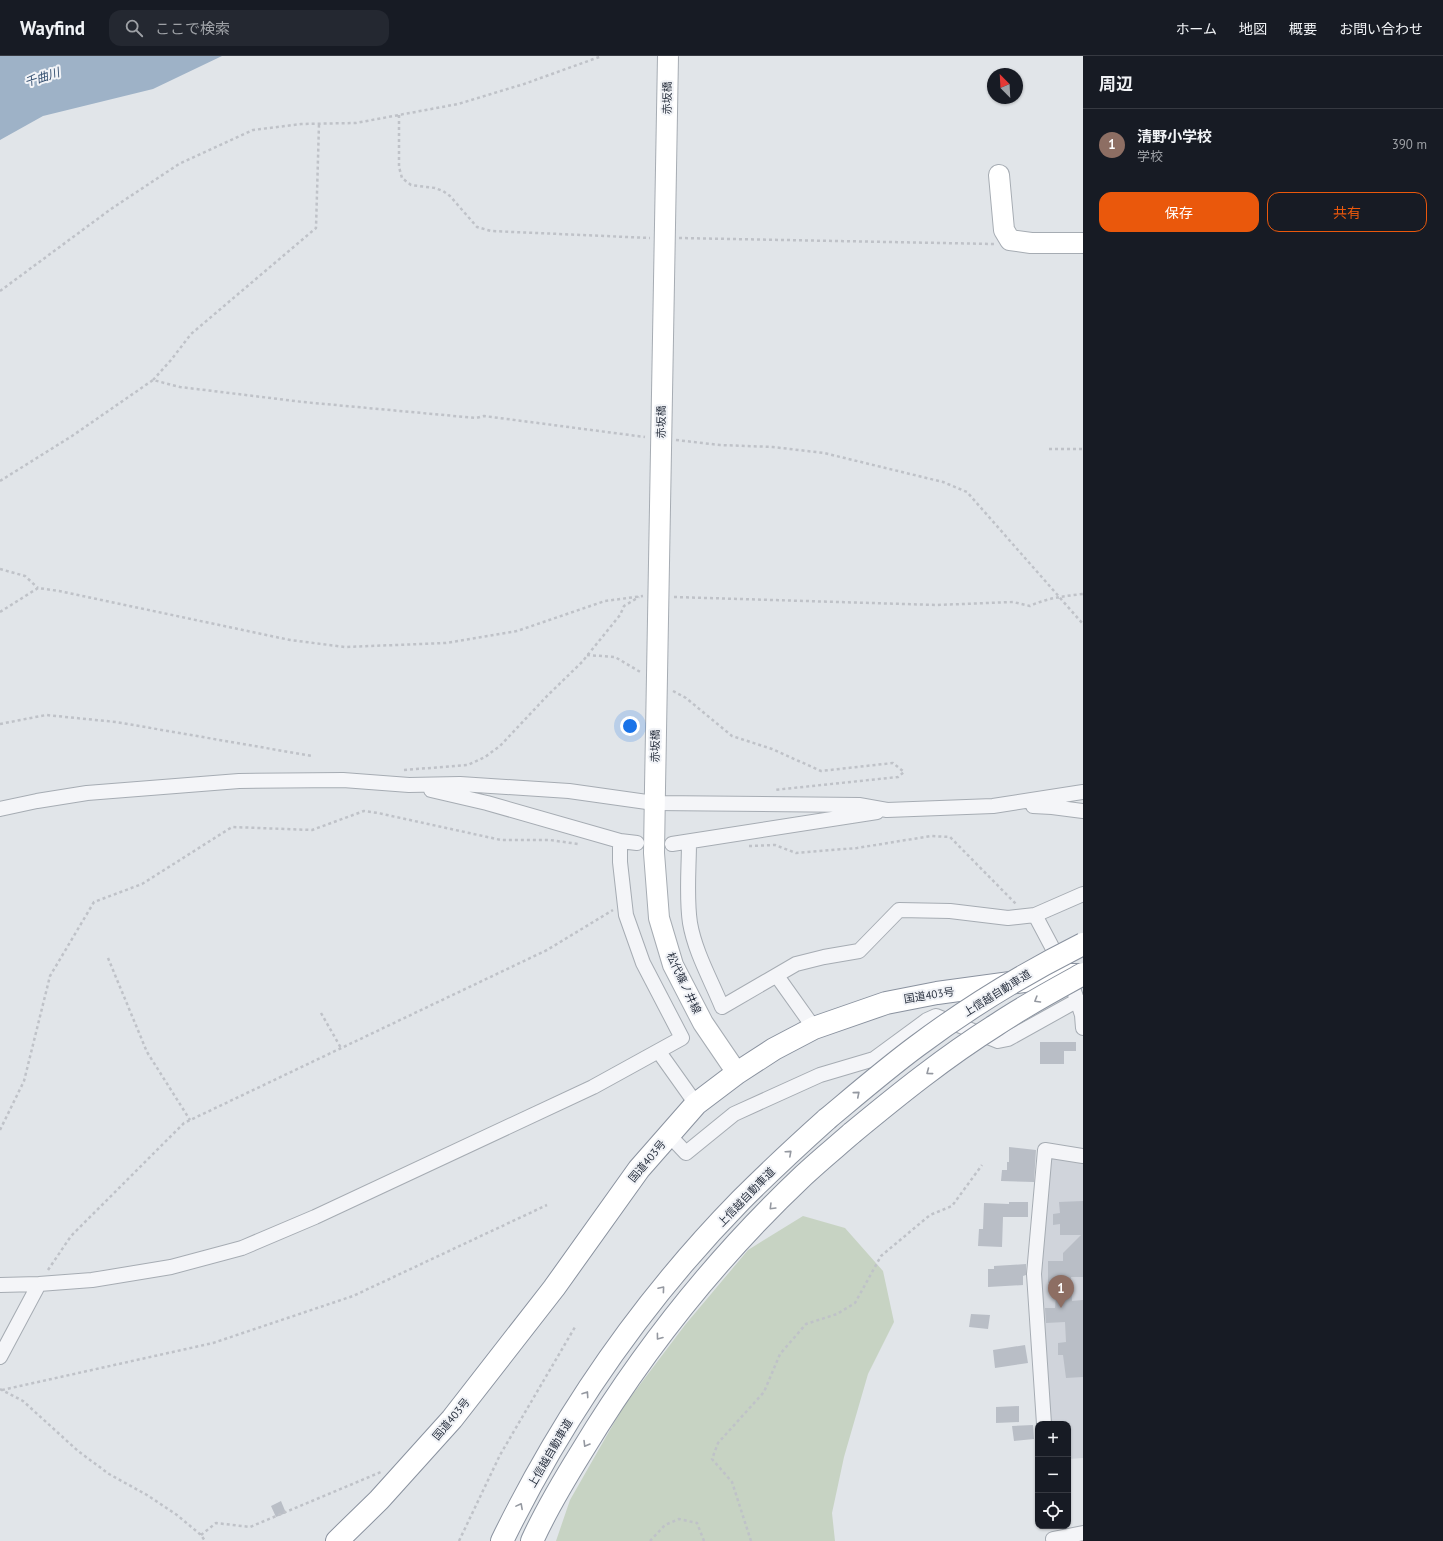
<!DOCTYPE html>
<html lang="ja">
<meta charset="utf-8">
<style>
:root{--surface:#171b24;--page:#242831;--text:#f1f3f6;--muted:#9ea1a6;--line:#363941;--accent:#ea580c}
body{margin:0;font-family:"PT Sans","Noto Sans JP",sans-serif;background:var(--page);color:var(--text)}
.controls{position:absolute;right:12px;bottom:12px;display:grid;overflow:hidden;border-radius:8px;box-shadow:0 1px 3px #0004}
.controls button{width:36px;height:36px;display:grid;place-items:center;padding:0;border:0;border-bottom:1px solid var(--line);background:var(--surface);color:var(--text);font:20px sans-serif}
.compass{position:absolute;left:987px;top:12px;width:36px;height:36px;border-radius:50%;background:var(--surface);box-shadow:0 1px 3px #0004;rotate:336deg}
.you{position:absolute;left:630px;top:670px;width:14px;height:14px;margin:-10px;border:3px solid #fff;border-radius:50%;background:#1a73e8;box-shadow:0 0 0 6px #1a73e833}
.badge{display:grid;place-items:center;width:26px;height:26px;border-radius:50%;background:var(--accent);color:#fff;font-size:13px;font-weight:700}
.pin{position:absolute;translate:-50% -33px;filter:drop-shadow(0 1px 2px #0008)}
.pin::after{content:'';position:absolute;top:21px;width:14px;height:12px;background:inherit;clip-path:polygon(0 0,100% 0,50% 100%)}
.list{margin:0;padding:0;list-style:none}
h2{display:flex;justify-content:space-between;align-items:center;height:52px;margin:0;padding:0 16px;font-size:17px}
h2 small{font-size:13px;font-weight:400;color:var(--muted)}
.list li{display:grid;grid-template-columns:26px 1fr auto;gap:12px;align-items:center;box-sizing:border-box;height:72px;padding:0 16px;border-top:1px solid var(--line)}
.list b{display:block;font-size:15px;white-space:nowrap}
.list p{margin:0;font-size:13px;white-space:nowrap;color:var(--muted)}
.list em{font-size:13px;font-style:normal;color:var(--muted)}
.actions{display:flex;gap:8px;padding:12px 16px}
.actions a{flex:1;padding:9px 0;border:1px solid var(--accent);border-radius:12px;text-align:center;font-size:14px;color:var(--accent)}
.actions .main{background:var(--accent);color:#fff}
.icon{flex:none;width:22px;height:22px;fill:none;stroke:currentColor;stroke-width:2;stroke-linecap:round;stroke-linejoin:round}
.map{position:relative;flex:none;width:1083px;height:1485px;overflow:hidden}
header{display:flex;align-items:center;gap:24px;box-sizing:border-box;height:56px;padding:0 20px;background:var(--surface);border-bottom:1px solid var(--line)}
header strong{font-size:19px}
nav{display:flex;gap:22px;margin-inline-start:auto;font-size:14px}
.search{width:280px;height:36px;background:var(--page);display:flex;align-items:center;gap:10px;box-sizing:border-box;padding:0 14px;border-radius:12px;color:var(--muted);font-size:15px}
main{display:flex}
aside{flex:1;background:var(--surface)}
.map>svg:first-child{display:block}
.built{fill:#d0d4db}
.green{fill:#c7d3c3}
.water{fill:#9eb2c7}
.building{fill:#b9bec6}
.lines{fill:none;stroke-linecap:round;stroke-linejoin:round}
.street-casing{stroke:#a6acb3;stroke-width:16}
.secondary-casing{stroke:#a6acb3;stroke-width:22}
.highway-casing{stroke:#8a929f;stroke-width:24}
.path{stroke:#bfc2c8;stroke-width:2.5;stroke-dasharray:3 3;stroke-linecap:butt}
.street{stroke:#f4f5f8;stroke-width:14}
.secondary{stroke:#fff;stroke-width:20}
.highway{stroke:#fff;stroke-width:22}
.secondary-bridge-casing{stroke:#a6acb3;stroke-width:22;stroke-linecap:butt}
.highway-bridge-casing{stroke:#8a929f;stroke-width:24;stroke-linecap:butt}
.secondary-bridge{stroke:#fff;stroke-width:20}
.highway-bridge{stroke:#fff;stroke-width:22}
.oneway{stroke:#9498a0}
.labels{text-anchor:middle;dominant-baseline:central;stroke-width:4;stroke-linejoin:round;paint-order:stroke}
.street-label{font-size:11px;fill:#2a3240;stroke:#f1f3f7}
.water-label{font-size:12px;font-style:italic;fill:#365172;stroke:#f1f3f7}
</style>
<header>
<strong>Wayfind</strong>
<div class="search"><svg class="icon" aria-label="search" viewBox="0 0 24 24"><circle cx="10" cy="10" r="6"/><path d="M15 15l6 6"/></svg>ここで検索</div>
<nav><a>ホーム</a><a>地図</a><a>概要</a><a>お問い合わせ</a></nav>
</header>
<main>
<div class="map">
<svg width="1083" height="1485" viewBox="0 0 1083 1485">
<rect width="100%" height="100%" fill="#e1e5e9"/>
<!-- built -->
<path class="built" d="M1052 1102 1083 1103V1402L1068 1403V1368H1051L1042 1285 1038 1219 1043 1158Z"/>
<!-- green -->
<path class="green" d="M803 1160 845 1172 883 1215 894 1266 868 1318 844 1401 832 1457 835 1485H556L570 1444 623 1351 685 1269 748 1194Z"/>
<!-- water -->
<path class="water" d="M0 0H222L153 33 43 60 0 84Z"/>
<!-- building -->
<path class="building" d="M1040 986H1076V995H1064V1008H1040Z
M1009 1091 1036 1094 1034 1126 1001 1125 1002 1114H1007V1106H1009Z
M1083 1145V1221H1071L1072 1245 1083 1244V1321L1066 1322 1063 1299H1058V1287L1066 1286 1065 1266 1046 1267 1045 1252H1055L1057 1228 1048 1227V1205H1063V1197L1081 1179H1060V1168L1053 1169V1158L1060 1157 1059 1146Z
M1009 1146H1028V1161H1003L1002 1191 978 1190 979 1173H983L984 1147 1009 1148Z
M1026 1208V1219L1023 1220V1229L988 1231V1213H994V1210Z
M971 1258 990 1259 988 1273 969 1271Z
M1025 1289 1028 1307 995 1312 993 1294Z
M1019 1350V1366L996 1367V1351Z
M1033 1369 1034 1383 1014 1385 1012 1370Z
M281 1445 286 1457 276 1461 271 1450Z"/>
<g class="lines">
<!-- street casing -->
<g class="street-casing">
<path id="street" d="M431 734 487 747 620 785 637 787
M1033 750 1052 751 1083 755
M0 753 37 745 87 737 239 725 343 724 409 729 460 728 569 735 654 747 859 749 887 754 993 750 1083 736
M689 786C689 812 686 841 690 867 695 896 711 924 722 951L796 908 824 901 859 895 899 854 950 855 1008 862 1035 859 1083 838
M672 788 877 756
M1035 859 1061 908
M777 920 814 972
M1074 935 1082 959 1083 972
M659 996 696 1048
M669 1079 686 1097 734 1058 820 1019 874 1003 927 964 936 960 998 985 1008 983 1078 944
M0 1229 39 1228 92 1224 171 1211 242 1192 315 1161 593 1031 682 982 643 907 626 859 620 806V785
M0 1301 39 1228
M1044 1368 1034 1218 1045 1094 1083 1100
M1053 1483 1083 1477"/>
</g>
<!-- secondary casing -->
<g class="secondary-casing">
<path id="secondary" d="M999 119 1004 174 1010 184 1031 187H1083
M655 732 654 797 659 862 673 909 703 967 737 1017"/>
</g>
<!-- highway casing -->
<g class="highway-casing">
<path id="highway" d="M337 1485 379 1444 452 1363 554 1232 639 1113 696 1048 737 1017 774 993 814 972 886 947 937 937 1068 919H1083
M502 1485C563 1360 644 1243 741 1144 769 1116 798 1089 827 1063
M532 1485C546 1454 564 1424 582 1395 643 1294 718 1200 804 1119 820 1104 836 1091 852 1077"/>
</g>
<!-- path -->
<path class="path" d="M399 59V111L402 122 411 129 435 132 443 135 450 140 477 171 491 175 650 182
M679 182 994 188
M0 235 111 153 179 108 253 74 301 68 356 67 458 48 524 28 602 0
M153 324 171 304 191 278 316 172 319 68
M676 384 720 389 773 391 824 397 943 426 967 436 1083 568
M1049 393H1083
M0 425 72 380 153 324 180 331 303 346 476 362 484 360 645 381
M0 513 25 520 38 532
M674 541 937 549 1013 546 1030 550C1047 542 1064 540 1083 538
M0 556 38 532 59 535 290 584 345 591 446 587 517 575 605 545 643 540
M587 599 615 601 642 617
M673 635 686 642 732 680 772 693 821 715 893 707 904 716 898 721 774 734
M0 668 46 659 116 666 312 700
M404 714 468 709 485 701 500 690 547 640 582 606 620 559 624 550 639 541
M749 790 775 789 796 797 857 792 931 780 950 781 1016 848
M108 902 147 996 190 1064
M321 957 341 992
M0 1074 24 1025 50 920 94 846 142 828 232 771 312 774 364 755 378 757 501 784H550L578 788
M48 1214 71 1180 184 1067 547 894 613 854
M0 1333 23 1345 78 1395 109 1418 147 1439 177 1459 201 1479 205 1485
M2 1334 213 1287 353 1240 547 1149
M201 1479 216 1467 250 1471 381 1416
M459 1485 500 1399 575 1271
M650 1485 665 1469 679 1463 697 1467 704 1485
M751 1485 732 1426 712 1403 718 1387 764 1336 780 1298 806 1268 837 1258 855 1247 881 1200 930 1159 952 1150 982 1109"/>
<!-- street -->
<use href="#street" class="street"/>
<!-- secondary -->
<use href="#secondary" class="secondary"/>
<!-- highway -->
<use href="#highway" class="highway"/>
<!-- secondary-bridge casing -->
<g class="secondary-bridge-casing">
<path id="secondary-bridge" d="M655 732 668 0"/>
</g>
<!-- highway-bridge casing -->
<g class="highway-bridge-casing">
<path id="highway-bridge" d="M827 1063C857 1038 886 1013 917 990 969 951 1025 917 1083 888
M852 1077C898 1039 945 1001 996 969 1024 950 1054 934 1083 918"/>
</g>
<!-- secondary-bridge -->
<use href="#secondary-bridge" class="secondary-bridge"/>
<!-- highway-bridge -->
<use href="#highway-bridge" class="highway-bridge"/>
</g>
<!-- one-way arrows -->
<defs><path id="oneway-chevron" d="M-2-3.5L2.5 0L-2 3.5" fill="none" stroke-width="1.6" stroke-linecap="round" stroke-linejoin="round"/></defs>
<g class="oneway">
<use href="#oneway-chevron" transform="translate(1037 944) rotate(149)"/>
<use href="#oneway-chevron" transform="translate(929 1016) rotate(143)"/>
<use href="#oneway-chevron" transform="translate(857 1038) rotate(-40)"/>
<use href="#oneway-chevron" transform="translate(789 1097) rotate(-42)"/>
<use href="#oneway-chevron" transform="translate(772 1151) rotate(135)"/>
<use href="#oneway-chevron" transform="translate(662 1233) rotate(-50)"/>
<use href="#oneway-chevron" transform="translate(659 1281) rotate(127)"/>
<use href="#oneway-chevron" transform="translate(586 1338) rotate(-56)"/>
<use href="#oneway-chevron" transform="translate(586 1388) rotate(121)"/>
<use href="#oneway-chevron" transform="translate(520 1450) rotate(-62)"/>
</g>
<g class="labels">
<!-- street labels -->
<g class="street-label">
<text transform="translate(667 42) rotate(-89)">赤坂橋</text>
<text transform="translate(661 366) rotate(-89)">赤坂橋</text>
<text transform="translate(655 690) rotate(-89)">赤坂橋</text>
<text transform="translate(684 927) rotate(65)">松代篠ノ井線</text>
<text transform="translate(997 937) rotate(-32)">上信越自動車道</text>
<text transform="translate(929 939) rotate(-9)">国道403号</text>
<text transform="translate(647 1105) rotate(-50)">国道403号</text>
<text transform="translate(746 1141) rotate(-46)">上信越自動車道</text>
<text transform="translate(451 1363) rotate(-50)">国道403号</text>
<text transform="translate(550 1397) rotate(-60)">上信越自動車道</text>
</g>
<!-- water labels -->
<g class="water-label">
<text transform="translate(42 21) rotate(-18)">千曲川</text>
</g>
</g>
</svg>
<div class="controls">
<button>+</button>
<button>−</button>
<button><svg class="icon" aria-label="locate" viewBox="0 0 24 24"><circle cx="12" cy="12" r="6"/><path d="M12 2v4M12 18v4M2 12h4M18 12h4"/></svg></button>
</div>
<svg class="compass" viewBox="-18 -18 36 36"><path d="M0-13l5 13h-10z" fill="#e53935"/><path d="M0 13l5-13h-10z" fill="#9ea1a6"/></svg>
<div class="you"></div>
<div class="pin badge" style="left:1061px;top:1252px;background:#8d6e63">1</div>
</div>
<aside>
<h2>周辺<small></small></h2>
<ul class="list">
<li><span class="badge" style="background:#8d6e63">1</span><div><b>清野小学校</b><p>学校</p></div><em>390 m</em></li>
</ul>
<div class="actions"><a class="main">保存</a><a>共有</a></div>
</aside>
</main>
